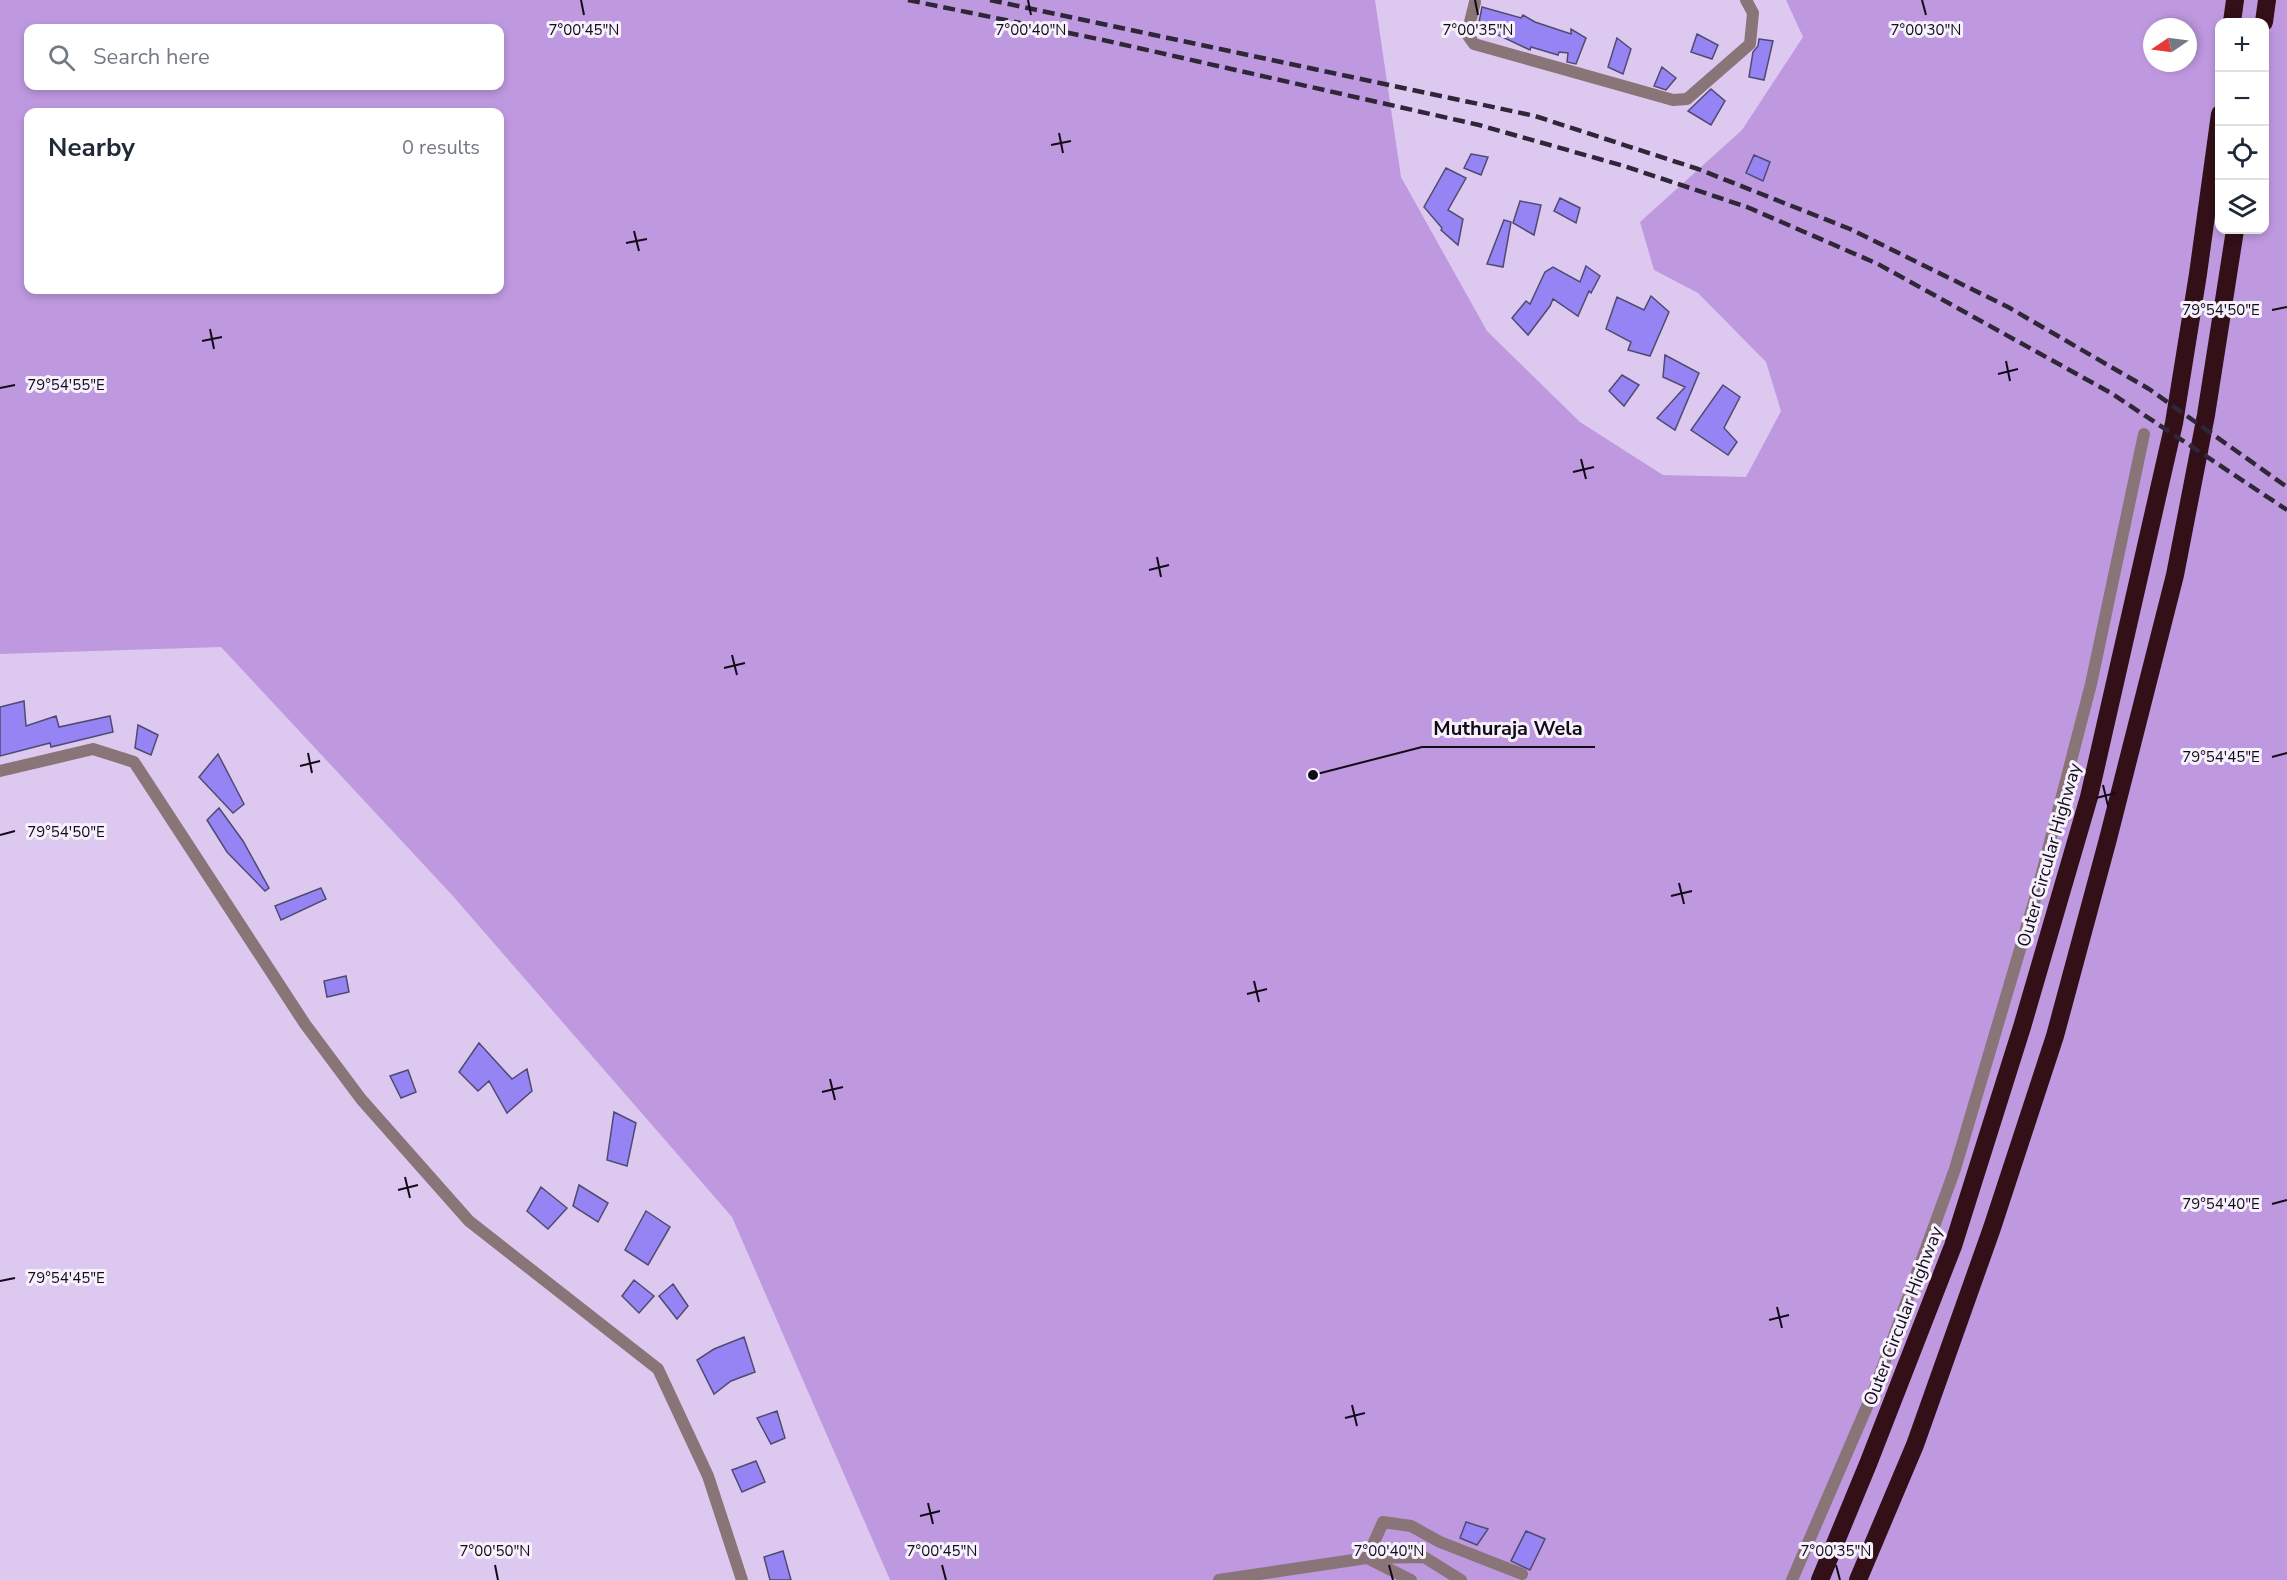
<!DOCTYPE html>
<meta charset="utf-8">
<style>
:root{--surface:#fff;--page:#f2f2f3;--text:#1f2937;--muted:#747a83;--line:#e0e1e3}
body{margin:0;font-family:"Nunito Sans",sans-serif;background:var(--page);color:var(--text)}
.controls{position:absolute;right:18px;top:18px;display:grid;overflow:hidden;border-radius:12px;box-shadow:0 3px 9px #0003}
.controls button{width:54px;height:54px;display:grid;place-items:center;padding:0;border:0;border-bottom:2px solid var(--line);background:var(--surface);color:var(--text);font:30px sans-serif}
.compass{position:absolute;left:2143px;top:18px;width:54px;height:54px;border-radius:50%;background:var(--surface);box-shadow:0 3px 9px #0003;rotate:257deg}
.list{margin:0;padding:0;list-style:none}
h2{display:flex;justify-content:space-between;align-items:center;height:78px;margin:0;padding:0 24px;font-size:26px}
h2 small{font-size:20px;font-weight:400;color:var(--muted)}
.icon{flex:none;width:33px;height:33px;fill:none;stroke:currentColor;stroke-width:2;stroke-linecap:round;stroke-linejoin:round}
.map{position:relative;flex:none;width:2287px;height:1580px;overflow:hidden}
.search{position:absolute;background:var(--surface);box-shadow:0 3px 9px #0003;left:24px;top:24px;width:480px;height:66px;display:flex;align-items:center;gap:15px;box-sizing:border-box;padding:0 21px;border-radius:12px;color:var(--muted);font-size:22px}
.panel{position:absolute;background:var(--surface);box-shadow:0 3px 9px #0003;left:24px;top:108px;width:480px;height:186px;border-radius:12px}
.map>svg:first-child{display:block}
.green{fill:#bf99e0;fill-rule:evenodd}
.building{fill:#9684f5;stroke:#4f4b6f;stroke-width:1.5}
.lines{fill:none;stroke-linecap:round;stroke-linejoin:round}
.minor{stroke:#897477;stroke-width:12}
.motorway{stroke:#330f17;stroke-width:18}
.rail{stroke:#2f2737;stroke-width:4.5;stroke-dasharray:12 6;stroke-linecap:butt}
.ticks{fill:none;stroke:#120b18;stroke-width:2}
.labels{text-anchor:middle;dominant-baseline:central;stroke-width:6;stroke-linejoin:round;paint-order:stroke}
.street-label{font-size:18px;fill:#120b18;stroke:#f7f0fd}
.ticks-label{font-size:15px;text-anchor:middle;fill:#120b18;stroke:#f7f0fd;stroke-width:6;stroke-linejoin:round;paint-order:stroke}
.leader{fill:none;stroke:#120b18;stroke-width:2}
.callout-dot{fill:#120b18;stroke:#f7f0fd;stroke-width:2}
.callout-label{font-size:20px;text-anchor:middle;font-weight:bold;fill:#120b18;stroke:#f7f0fd;stroke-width:6;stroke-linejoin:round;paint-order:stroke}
</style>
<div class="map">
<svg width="2287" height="1580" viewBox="0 0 2287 1580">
<rect width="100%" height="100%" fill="#ddc9f0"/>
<!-- green -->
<path class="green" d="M0 0H1375L1401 177 1487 331 1580 422 1663 475 1746 477 1781 411 1766 362 1698 293 1654 270 1640 222 1742 130 1803 37 1786 0H2287V1580H890L732 1217 452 895 221 647 0 654ZM2220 22H2264V230H2220ZM2152 27H2188V63H2152ZM28 28H500V86H28ZM28 112H500V290H28Z"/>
<!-- building -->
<path class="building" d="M1482 7 1521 18 1523 15 1535 22 1571 34V29L1586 38 1576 64 1567 62 1568 53 1559 52 1558 55 1531 47 1530 50 1492 32 1491 36 1477 32Z
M1697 34 1718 45 1712 59 1691 52Z
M1617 38 1631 49 1623 74 1608 67Z
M1759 39 1773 41 1764 80 1749 77 1753 52 1758 46Z
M1662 67 1676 78 1666 90 1654 86Z
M1711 89 1725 101 1711 125 1688 111Z
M1471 154 1488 157 1481 175 1464 168Z
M1754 155 1770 162 1763 181 1746 173Z
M1446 168 1466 178 1448 210 1463 219 1458 245 1441 230 1442 228 1424 207Z
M1560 198 1580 208 1576 223 1554 211Z
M1520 201 1541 205 1534 235 1513 223Z
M1504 220 1511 222 1503 267 1487 264Z
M1586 266 1600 276 1591 293 1589 291 1578 316 1553 299 1550 306 1528 335 1512 318 1526 301 1530 304 1545 272 1553 267 1580 282Z
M1651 296 1669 312 1650 356 1628 350 1631 342 1606 329 1617 297 1644 310Z
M1665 355 1699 373 1675 430 1657 418 1685 387 1663 377Z
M1622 375 1639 385 1624 406 1609 391Z
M1723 385 1740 397 1724 428 1737 442 1728 455 1691 430Z
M24 701 26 726 56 716 59 727 110 716 113 732 51 747 50 743 0 756V707Z
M138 725 158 735 151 755 135 748Z
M218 754 244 804 233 813 199 777Z
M219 808 243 841 269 888 265 891 227 852 207 820Z
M321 888 326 899 281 920 275 906Z
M346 976 349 992 327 997 324 981Z
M479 1043 512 1079 527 1069 532 1091 507 1113 489 1081 478 1091 459 1072Z
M408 1070 416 1092 401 1098 390 1076Z
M614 1112 636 1123 627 1166 607 1160Z
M579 1185 608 1203 598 1222 573 1206Z
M541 1187 567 1208 548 1229 527 1211Z
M646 1211 670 1227 648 1265 625 1250Z
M634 1280 654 1296 639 1313 622 1296Z
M673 1284 688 1306 677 1319 659 1296Z
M744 1337 755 1372 731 1381 714 1394 697 1360 714 1349Z
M777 1411 785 1438 771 1444 757 1418Z
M756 1461 765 1482 742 1492 732 1470Z
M1466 1522 1488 1529 1477 1545 1460 1538Z
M1526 1531 1545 1539 1530 1570 1511 1561Z
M783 1551 791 1580H770L764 1557Z"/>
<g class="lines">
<!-- minor -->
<path class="minor" d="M1475 2 1467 34 1474 44 1673 100 1687 99 1750 44 1753 13 1746 0
M0 771 93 749 134 762 305 1024 361 1099 469 1221 658 1369 708 1476 742 1580
M1367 1558 1383 1522 1411 1526 1440 1542 1522 1574
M1371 1560 1411 1580
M1219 1580 1367 1558 1424 1557 1461 1580
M1792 1580 1875 1388 1955 1169 2037 892 2091 684 2144 434"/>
<!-- motorway -->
<path class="motorway" d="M2232 22 2235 0
M2264 22 2267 0
M1820 1580 1868 1464 1953 1246 2022 1027 2089 797 2174 423 2198 274 2220 114
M1858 1580 1915 1445 1992 1228 2055 1036 2108 839 2175 575 2206 415 2235 230"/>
<!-- rail -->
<path class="rail" d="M908 0 1103 40 1479 125 1624 166 1747 207 1878 264 2111 393 2287 510
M990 0 1535 116 1698 169 1850 229 2008 307 2149 389 2287 487"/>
</g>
<!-- ticks -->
<path class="ticks" d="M581 0 584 15M1028 0 1031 15M1475 0 1478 15M1922 0 1926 15M1059 133 1063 153M1051 145 1071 141M634 231 639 251M626 243 647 239M2272 310 2287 307M210 329 214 349M202 341 222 337M2006 361 2010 381M1998 374 2018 369M0 388 15 385M1581 459 1586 479M1573 472 1594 467M1157 557 1161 577M1149 570 1169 565M732 655 737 675M724 668 745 663M308 753 312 773M2272 757 2287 753M300 766 320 761M2103 785 2108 806M2096 798 2116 793M0 835 15 831M1679 883 1684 904M1671 896 1692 891M1254 981 1259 1002M1247 994 1267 989M830 1079 835 1100M822 1092 843 1087M405 1177 410 1198M398 1190 418 1185M2272 1204 2287 1200M0 1281 15 1278M1777 1307 1782 1328M1769 1320 1789 1315M1352 1405 1357 1426M1345 1418 1365 1413M928 1503 933 1524M920 1516 940 1511M495 1565 498 1580M942 1565 946 1580M1389 1565 1393 1580M1836 1565 1840 1580"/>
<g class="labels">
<!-- street labels -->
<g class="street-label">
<text transform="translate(2049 855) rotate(-74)">Outer Circular Highway</text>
<text transform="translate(1903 1316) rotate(-69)">Outer Circular Highway</text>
</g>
</g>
<g class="ticks-label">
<text x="584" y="35">7°00'45"N</text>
<text x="1031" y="35">7°00'40"N</text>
<text x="1478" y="35">7°00'35"N</text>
<text x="1926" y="35">7°00'30"N</text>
<text x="2221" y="315">79°54'50"E</text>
<text x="66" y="390">79°54'55"E</text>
<text x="2221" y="762">79°54'45"E</text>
<text x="66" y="837">79°54'50"E</text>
<text x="2221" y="1209">79°54'40"E</text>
<text x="66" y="1283">79°54'45"E</text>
<text x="495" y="1556">7°00'50"N</text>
<text x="942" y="1556">7°00'45"N</text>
<text x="1389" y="1556">7°00'40"N</text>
<text x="1836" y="1556">7°00'35"N</text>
</g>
<!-- callouts -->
<path class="leader" d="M1313 775L1422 747H1595"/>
<circle class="callout-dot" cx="1313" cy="775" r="6"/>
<g class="callout-label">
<text x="1508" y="735">Muthuraja Wela</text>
</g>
</svg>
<div class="controls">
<button>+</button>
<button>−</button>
<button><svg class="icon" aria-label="locate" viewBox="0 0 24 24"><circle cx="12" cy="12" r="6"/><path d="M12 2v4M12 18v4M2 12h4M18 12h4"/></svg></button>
<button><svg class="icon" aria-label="layers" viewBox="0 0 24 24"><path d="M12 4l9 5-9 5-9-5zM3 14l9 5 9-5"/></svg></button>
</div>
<svg class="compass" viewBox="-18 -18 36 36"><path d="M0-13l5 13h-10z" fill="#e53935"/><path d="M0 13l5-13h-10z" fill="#747a83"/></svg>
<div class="search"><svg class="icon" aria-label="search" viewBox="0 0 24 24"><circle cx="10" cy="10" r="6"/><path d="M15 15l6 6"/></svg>Search here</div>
<section class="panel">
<h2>Nearby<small>0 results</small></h2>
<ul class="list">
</ul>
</section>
</div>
